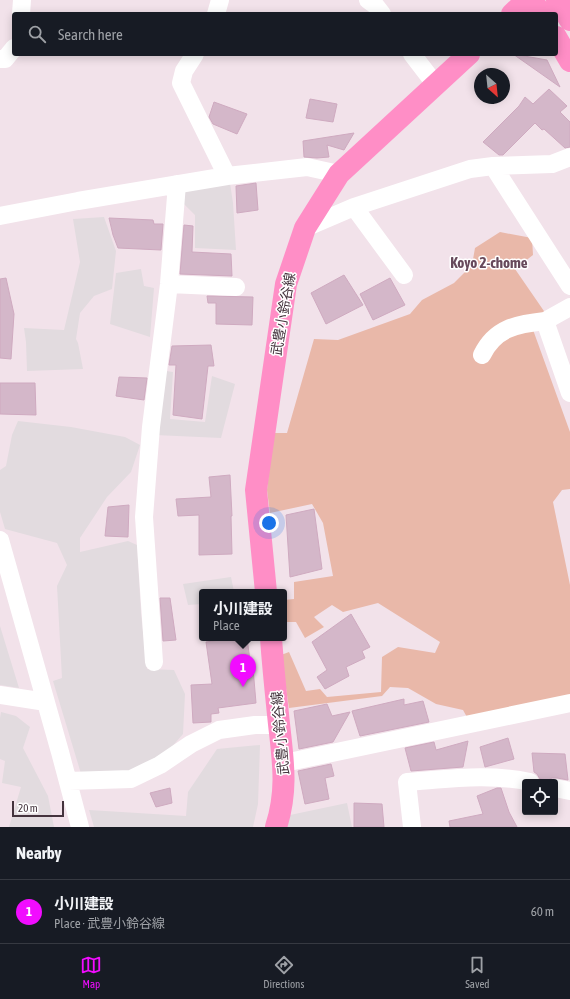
<!DOCTYPE html>
<meta charset="utf-8">
<style>
:root{--surface:#171b24;--page:#20242c;--text:#f1f3f6;--muted:#9ea1a6;--line:#363941;--accent:#f10cff}
body{margin:0;font-family:"Asap Condensed","Noto Sans JP",sans-serif;background:var(--page);color:var(--text)}
.controls{position:absolute;right:12px;bottom:12px;display:grid;overflow:hidden;border-radius:4px;box-shadow:0 2px 10px #0003}
.controls button{width:36px;height:36px;display:grid;place-items:center;padding:0;border:0;border-bottom:1px solid var(--line);background:var(--surface);color:var(--text);font:20px sans-serif}
.compass{position:absolute;left:474px;top:68px;width:36px;height:36px;border-radius:50%;background:var(--surface);box-shadow:0 2px 10px #0003;rotate:153deg}
.scale{position:absolute;left:12px;bottom:10px;width:52px;box-sizing:border-box;padding-left:4px;border:2px solid #44333d;border-top:0;font-size:11px;line-height:14px;white-space:nowrap;color:#44333d;-webkit-text-stroke:3px #fff;paint-order:stroke}
.you{position:absolute;left:269px;top:523px;width:14px;height:14px;margin:-10px;border:3px solid #fff;border-radius:50%;background:#1a73e8;box-shadow:0 0 0 6px #1a73e833}
.badge{display:grid;place-items:center;width:26px;height:26px;border-radius:50%;background:var(--accent);color:#fff;font-size:13px;font-weight:700}
.pin{position:absolute;translate:-50% -33px;filter:drop-shadow(0 1px 2px #0008)}
.pin::after{content:'';position:absolute;top:21px;width:14px;height:12px;background:inherit;clip-path:polygon(0 0,100% 0,50% 100%)}
.popup{position:absolute;left:199px;top:589px;width:88px;height:52px;box-sizing:border-box;display:grid;place-content:center;border-radius:4px;background:var(--surface);filter:drop-shadow(0 1px 3px #0005);font-size:13px;white-space:nowrap;color:var(--muted)}
.popup b{font-size:15px;color:var(--text)}
.popup::after{content:'';position:absolute;left:50%;top:100%;margin-left:-8px;border:8px solid transparent;border-top-color:var(--surface)}
.list{margin:0;padding:0;list-style:none}
h2{display:flex;justify-content:space-between;align-items:center;height:52px;margin:0;padding:0 16px;font-size:17px}
h2 small{font-size:13px;font-weight:400;color:var(--muted)}
.list li{display:grid;grid-template-columns:26px 1fr auto;gap:12px;align-items:center;box-sizing:border-box;height:64px;padding:0 16px;border-top:1px solid var(--line)}
.list b{display:block;font-size:15px;white-space:nowrap}
.list p{margin:0;font-size:13px;white-space:nowrap;color:var(--muted)}
.list em{font-size:13px;font-style:normal;color:var(--muted)}
.icon{flex:none;width:22px;height:22px;fill:none;stroke:currentColor;stroke-width:2;stroke-linecap:round;stroke-linejoin:round}
.map{position:relative;flex:none;width:570px;height:827px;overflow:hidden}
.search{position:absolute;background:var(--surface);box-shadow:0 2px 10px #0003;left:12px;right:12px;top:12px;height:44px;display:flex;align-items:center;gap:10px;box-sizing:border-box;padding:0 14px;border-radius:4px;color:var(--muted);font-size:15px}
.sheet{height:116px;background:var(--surface)}
nav{display:flex;justify-content:space-around;align-items:center;box-sizing:border-box;height:56px;border-top:1px solid var(--line);background:var(--surface);font-size:11px;color:var(--muted)}
nav a{display:grid;justify-items:center;gap:2px}
nav .on{color:var(--accent)}
.map>svg:first-child{display:block}
.green{fill:#e9b8a9}
.parking{fill:#e2dbdf}
.building{fill:#d4b7c9;stroke:#cfaac0}
.lines{fill:none;stroke-linecap:round;stroke-linejoin:round}
.minor{stroke:#fff;stroke-width:18}
.major{stroke:#ff8ec6;stroke-width:22}
.labels{text-anchor:middle;dominant-baseline:central;stroke-width:3;stroke-linejoin:round;paint-order:stroke}
.street-label{font-size:14px;fill:#44333d;stroke:#fff}
.neighbourhood-label{font-size:15px;font-weight:bold;fill:#67495b;stroke:#fff}
</style>
<div class="map">
<svg width="570" height="827" viewBox="0 0 570 827">
<rect width="100%" height="100%" fill="#f2e2ea"/>
<!-- green -->
<path class="green" d="M500 232 532 238 533 255 515 269 546 314 532 327 570 432V489L562 490 553 502 570 585V698L468 719 463 710 436 704 408 688 390 687 382 696 289 708 281 655 289 652 306 691 320 689 327 697 381 692 382 657 398 647 435 653 440 642 378 603 343 612 332 605 314 617 324 627 305 638 296 622H284V600L294 599V582L333 576 323 523 312 504 270 513 267 490 273 433H287L314 339 338 340 410 314 422 300 454 283 472 265 475 248Z"/>
<!-- parking -->
<path class="parking" d="M230 183 233 203 236 250 195 248V215L180 200 178 190Z
M104 217 116 251 112 289 94 296 80 313 76 339 78 343 83 369 27 371 26 342 24 328 64 330 80 262 73 219Z
M141 269 144 286 154 288 150 337 110 324 116 273Z
M160 370 173 372 170 419 205 422 212 376 235 384 221 438 155 435Z
M18 421 71 427 125 437 140 445 131 472 107 497 80 538V552L128 541 137 545 141 613 147 669 174 670 185 694 183 734 163 757 131 775 82 777 53 681 62 678 57 586 67 565 57 543 5 529 0 512V470L6 466 12 435Z
M231 577 234 592H202V604L188 605 183 584Z
M0 626 19 688 0 685Z
M1 712 16 716 30 727 23 748 48 796 54 827H9L21 787 2 783 5 761 0 759V718Z
M260 745 258 804 253 827H94L89 810 186 816 188 792 217 749Z
M347 803 352 827H287L290 815Z"/>
<!-- building -->
<path class="building" d="M513 54 547 60 560 87Z
M549 89 567 106 560 112 570 122V147L565 148 544 129 542 130 535 123 503 155H499L483 142 519 106 525 97 533 104Z
M310 99 337 104 333 122 306 118Z
M214 102 247 114 237 134 213 124 209 117Z
M354 133 344 150 327 145 329 157 317 158 304 157 303 141Z
M256 183 258 210 237 213 236 186Z
M109 218 153 220 154 224H163L161 250 118 248 113 235Z
M184 225 193 226 192 252 231 254 232 276 180 274Z
M344 275 363 305 326 324 311 293Z
M6 278 14 314 11 359 0 358V279Z
M390 278 405 305 373 320 360 294Z
M207 296 253 297 252 325 216 324V303H208Z
M211 345 214 366H208L202 419 173 415 176 365H169L172 346Z
M119 377 147 378 144 400 116 396Z
M0 383H35L36 415 0 414Z
M230 475 232 516H231L232 554 199 555V515L178 516 176 499 211 497 209 477Z
M129 505 128 537 105 536 108 507Z
M314 509 322 569 290 577 286 515Z
M160 598H170L176 640 163 641Z
M351 614 370 647 362 651 365 658 346 667 349 676 325 689 317 677 327 670 312 642Z
M232 638H247L251 668H253L256 703 218 708 219 713 211 714V722L193 723 191 685 212 684 206 642Z
M404 699V705L423 701 429 722 360 736 352 711Z
M327 704 332 716 350 712 333 742 299 749 294 711Z
M508 738 514 759 485 767 480 747Z
M468 741 463 767 411 771 405 748 434 742 436 750Z
M532 753 565 754 568 780 557 778H552L548 780 540 779 537 774 534 772Z
M331 764 334 776 325 778 329 799 305 804 298 771Z
M170 788 172 803 156 807 150 793Z
M497 788H501L509 812 517 827H450L449 821 483 814 477 796Z
M354 803 382 804 384 827H354Z"/>
<g class="lines">
<!-- minor -->
<path class="minor" d="M368 0 375 5 382 14
M21 14 22 0
M216 14 220 0
M195 54 184 71 181 83 227 176
M412 54 435 84
M0 59H5L14 48
M493 166 552 164 570 157
M354 207 404 275
M0 216 78 201 227 176 307 167 339 174
M305 228 354 207 470 169 493 166 570 286
M169 284 236 287
M570 307 545 321 570 393
M482 355C495 328 517 324 545 321
M0 540 60 752 80 827
M154 662 144 517 151 427 169 284 177 184
M0 695 46 702
M284 763 570 703
M68 781 131 779 160 765 191 744 219 730 255 725H279
M555 788 570 791
M412 827 407 782C449 779 489 773 530 782"/>
<!-- major -->
<path class="major" d="M532 0 541 14
M557 0 570 20
M512 14 527 0
M556 37 570 61
M266 592 256 490 286 284 305 228 339 174 469 54
M271 638C273 667 276 695 279 724 283 761 288 790 276 827"/>
</g>
<g class="labels">
<!-- street labels -->
<g class="street-label">
<text transform="translate(283 314) rotate(-80)">武豊小鈴谷線</text>
<text transform="translate(280 733) rotate(-95)">武豊小鈴谷線</text>
</g>
<!-- neighbourhood labels -->
<g class="neighbourhood-label">
<text x="489" y="262">Koyo 2-chome</text>
</g>
</g>
</svg>
<div class="controls">
<button><svg class="icon" aria-label="locate" viewBox="0 0 24 24"><circle cx="12" cy="12" r="6"/><path d="M12 2v4M12 18v4M2 12h4M18 12h4"/></svg></button>
</div>
<svg class="compass" viewBox="-18 -18 36 36"><path d="M0-13l5 13h-10z" fill="#e53935"/><path d="M0 13l5-13h-10z" fill="#9ea1a6"/></svg>
<div class="scale">20 m</div>
<div class="you"></div>
<div class="pin badge" style="left:243px;top:687px">1</div>
<div class="popup"><b>小川建設</b>Place</div>
<div class="search"><svg class="icon" aria-label="search" viewBox="0 0 24 24"><circle cx="10" cy="10" r="6"/><path d="M15 15l6 6"/></svg>Search here</div>
</div>
<section class="sheet">
<h2>Nearby<small></small></h2>
<ul class="list">
<li><span class="badge">1</span><div><b>小川建設</b><p>Place · 武豊小鈴谷線</p></div><em>60 m</em></li>
</ul>
</section>
<nav>
<a class="on"><svg class="icon" aria-label="map" viewBox="0 0 24 24"><path d="M3 6l6-2 6 2 6-2v14l-6 2-6-2-6 2zM9 4v14M15 6v14"/></svg>Map</a>
<a><svg class="icon" aria-label="directions" viewBox="0 0 24 24"><path d="M12 3l9 9-9 9-9-9zM9 14v-3h6M13 9l2 2-2 2"/></svg>Directions</a>
<a><svg class="icon" aria-label="saved" viewBox="0 0 24 24"><path d="M7 4h10v16l-5-4-5 4z"/></svg>Saved</a>
</nav>
